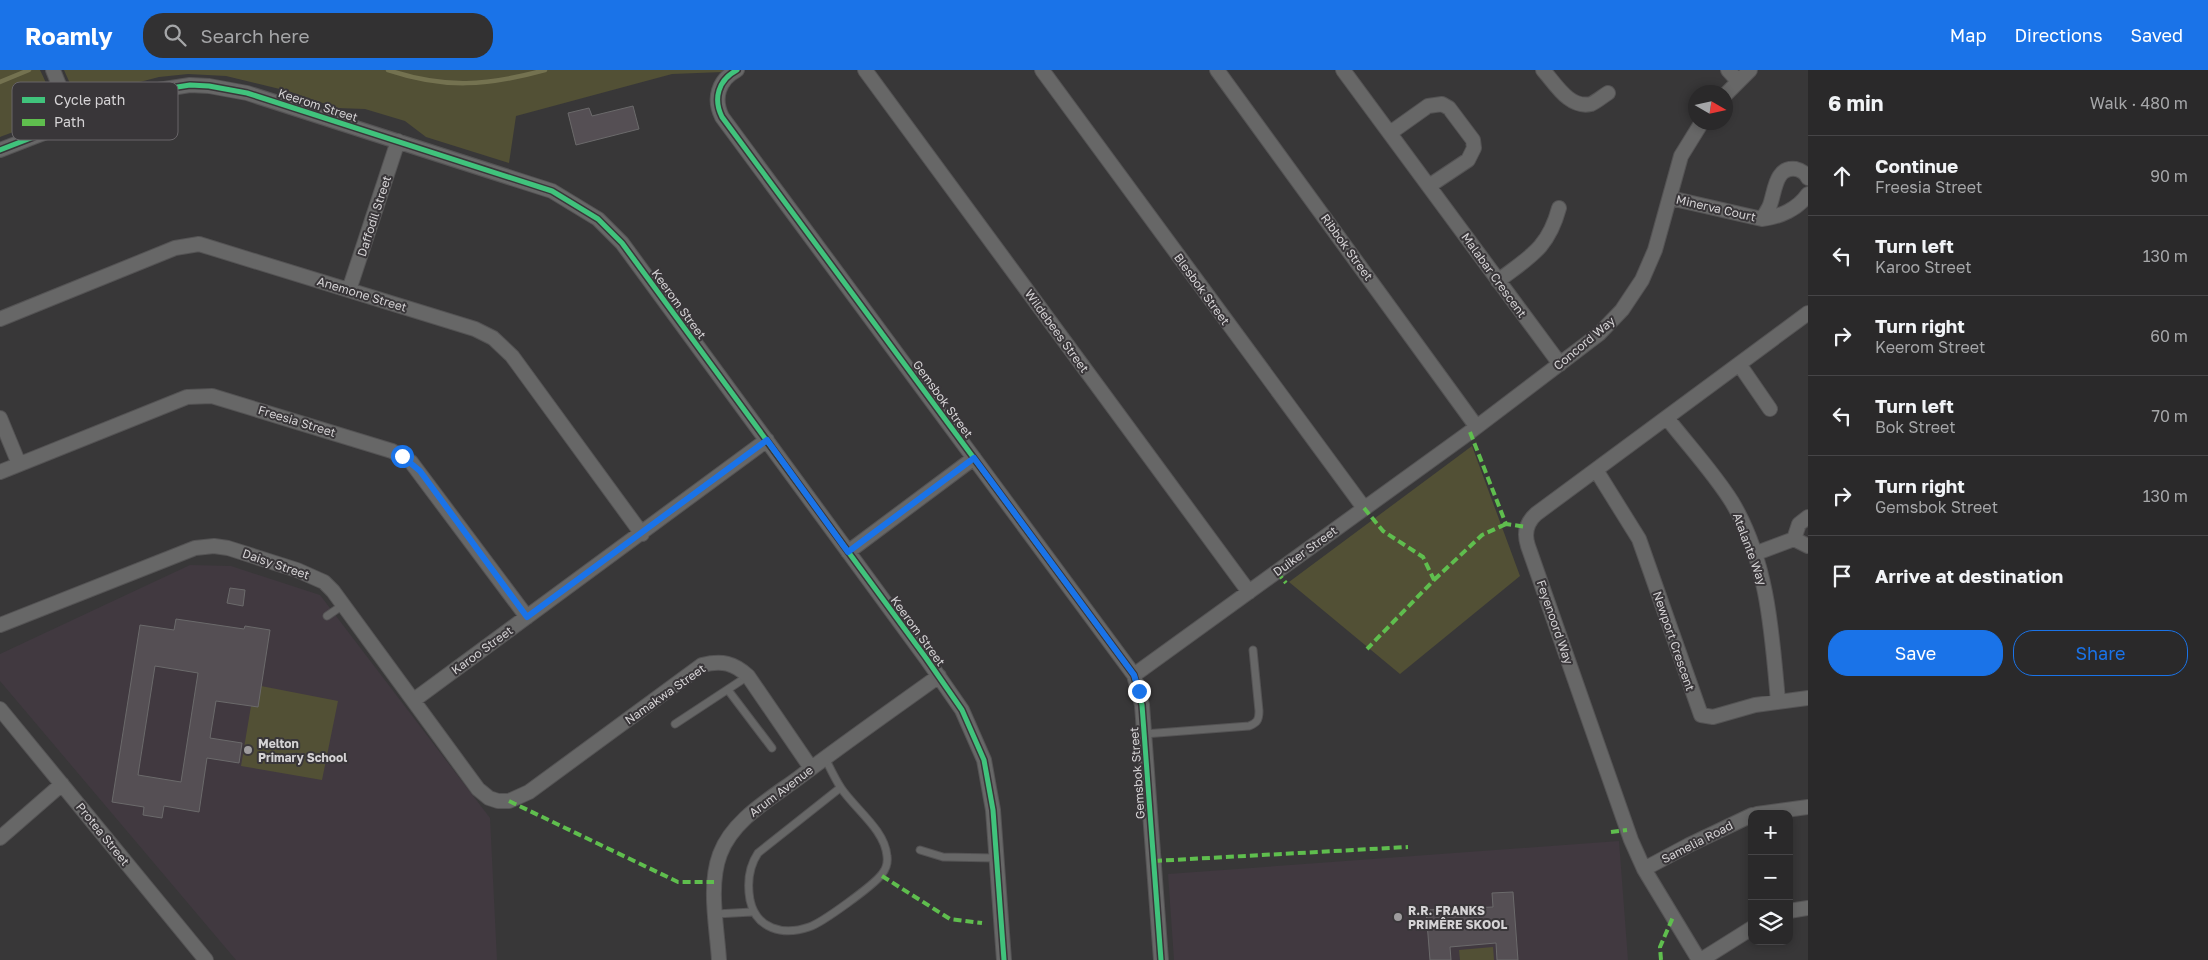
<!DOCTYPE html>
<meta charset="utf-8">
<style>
:root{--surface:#2a292a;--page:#323132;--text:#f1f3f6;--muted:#a5a6a8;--line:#464547;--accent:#1a73e8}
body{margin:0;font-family:"Golos Text",sans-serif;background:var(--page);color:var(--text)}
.controls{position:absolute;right:15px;bottom:15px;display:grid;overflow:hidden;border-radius:10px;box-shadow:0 2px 8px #0003}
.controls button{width:45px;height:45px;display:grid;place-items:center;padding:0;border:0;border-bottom:1px solid var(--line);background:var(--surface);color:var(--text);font:25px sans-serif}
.compass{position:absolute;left:1688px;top:15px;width:45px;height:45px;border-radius:50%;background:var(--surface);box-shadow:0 2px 8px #0003;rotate:99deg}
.stop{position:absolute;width:15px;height:15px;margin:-11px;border:4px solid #1a73e8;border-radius:50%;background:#fff}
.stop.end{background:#1a73e8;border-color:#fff;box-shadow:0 1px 5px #0008}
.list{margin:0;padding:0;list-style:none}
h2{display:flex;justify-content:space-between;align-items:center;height:65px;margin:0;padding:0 20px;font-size:21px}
h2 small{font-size:16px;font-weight:400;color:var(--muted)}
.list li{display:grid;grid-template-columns:32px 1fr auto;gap:15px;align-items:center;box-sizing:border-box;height:80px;padding:0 20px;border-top:1px solid var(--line)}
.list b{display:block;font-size:19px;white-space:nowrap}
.list p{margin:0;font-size:16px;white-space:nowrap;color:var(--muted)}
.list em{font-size:16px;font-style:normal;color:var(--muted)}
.actions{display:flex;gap:10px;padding:15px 20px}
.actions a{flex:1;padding:11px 0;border:1px solid var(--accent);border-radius:20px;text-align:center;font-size:18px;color:var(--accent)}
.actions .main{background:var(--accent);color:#fff}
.icon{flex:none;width:28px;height:28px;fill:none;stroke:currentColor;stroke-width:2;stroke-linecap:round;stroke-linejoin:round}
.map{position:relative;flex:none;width:1808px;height:890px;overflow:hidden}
header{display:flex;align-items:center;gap:30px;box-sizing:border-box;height:70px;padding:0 25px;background:var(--accent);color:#fff}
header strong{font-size:24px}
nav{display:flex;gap:28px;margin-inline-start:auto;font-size:18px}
.search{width:350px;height:45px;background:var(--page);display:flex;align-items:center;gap:12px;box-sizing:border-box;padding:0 18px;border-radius:20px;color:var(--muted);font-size:19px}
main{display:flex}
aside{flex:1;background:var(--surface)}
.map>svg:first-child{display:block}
.built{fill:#413940}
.green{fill:#525035}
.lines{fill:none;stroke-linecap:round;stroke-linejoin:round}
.stream{stroke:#747250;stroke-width:4.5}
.building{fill:#554f54;stroke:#6b6a6b;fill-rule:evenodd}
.lane-casing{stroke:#545354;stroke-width:9}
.street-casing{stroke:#545354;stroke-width:16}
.lane{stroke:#676767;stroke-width:7}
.street{stroke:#676767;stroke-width:14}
.quiet{stroke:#5fbe4e;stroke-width:4;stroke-dasharray:8 4;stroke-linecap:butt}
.cycleway-casing{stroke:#393639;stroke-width:8}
.cycleway{stroke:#40c37c;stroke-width:5}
.route{stroke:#1a73e8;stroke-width:6}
.poi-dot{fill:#9e9c9e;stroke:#393639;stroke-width:2}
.labels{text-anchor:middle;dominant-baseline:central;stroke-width:4;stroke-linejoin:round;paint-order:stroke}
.street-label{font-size:12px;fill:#d5d3d5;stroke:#393639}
.poi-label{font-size:12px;font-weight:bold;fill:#d5d3d5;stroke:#393639;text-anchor:start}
.key{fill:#393639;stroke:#686568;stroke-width:1}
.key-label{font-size:14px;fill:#d5d3d5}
</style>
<header>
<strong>Roamly</strong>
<div class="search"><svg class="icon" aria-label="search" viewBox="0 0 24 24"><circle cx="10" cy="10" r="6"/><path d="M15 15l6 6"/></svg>Search here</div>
<nav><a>Map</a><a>Directions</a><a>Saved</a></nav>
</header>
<main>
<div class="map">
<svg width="1808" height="890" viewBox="0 0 1808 890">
<rect width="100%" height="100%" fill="#383738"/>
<!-- built -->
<path class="built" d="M190 495 231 496 320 525 490 748 497 890H236L0 611V584Z
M1619 771 1628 890H1174L1168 804Z"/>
<!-- green -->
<path class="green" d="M0 0H40C44 8 48 17 51 26 58 51 17 60 0 67Z
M64 0H726L723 2 672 4 516 46 509 93 426 67 405 51 365 39 337 38 288 21 226 6 188 4 159 7 132 14 90 29C74 27 70 13 64 0Z
M1472 376 1520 506 1400 604 1289 512Z
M261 616 338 631 322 710 241 696 251 636H258Z
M1493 877 1494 890H1460L1459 880Z"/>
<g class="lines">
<!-- stream -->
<path class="stream" d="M388 0C445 19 487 16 545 0
M0 12 29 0"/>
</g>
<!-- building -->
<path class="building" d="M633 36 639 59 576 75 568 43 589 38 592 46Z
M230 518 245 520 243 536 227 533Z
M176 549 244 559 245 556 270 560 258 637 216 631 210 668 242 673 239 693 207 688 199 742 164 736 162 748 143 745 144 737 112 732 140 555 174 560ZM155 596 198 603 181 712 138 705Z
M1513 822 1518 890H1497L1496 873 1450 877 1451 890H1430L1426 840 1493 837 1492 823Z"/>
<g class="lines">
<!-- lane casing -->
<g class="lane-casing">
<path id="lane" d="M327 546 343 535
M728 620 772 678
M675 654 748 606
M1144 664 1249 656C1257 653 1259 650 1259 641L1253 580
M825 688C830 698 835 709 841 718 855 739 885 760 887 786 888 793 886 799 882 804 874 815 822 853 809 857 783 866 756 859 750 830 747 813 748 798 758 783L840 718
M920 780 943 787 996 788
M716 844 752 842"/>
</g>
<!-- street casing -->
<g class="street-casing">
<path id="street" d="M53 0 73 50
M737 0C718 10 713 29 722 47L1134 605 1142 635 1161 890
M865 0 1249 522
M1042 0 1364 438
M1217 0 1476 356
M1343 0 1560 294
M1543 0C1555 13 1569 39 1591 34 1596 32 1603 26 1608 23
M1728 0 1738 11
M1726 24 1750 0
M1390 63 1428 36 1442 34 1449 38 1473 70 1474 78 1468 90 1429 116
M0 80 152 21 190 15 209 16 247 23 552 121 598 149 622 173 926 588 962 640 984 690 993 740 1004 890
M1670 128 1762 149C1780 147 1798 139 1808 124
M1762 149C1765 144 1768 140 1770 135 1775 122 1775 96 1796 99 1801 100 1806 104 1808 108
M1498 211C1529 187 1548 179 1559 138
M349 220 398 71
M0 249 175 178 199 174 475 259 493 268 512 286 642 464
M1739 294 1770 339
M0 348 19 394
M1667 348C1688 375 1714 403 1732 432 1768 492 1772 564 1778 631
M1596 400 1639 469 1701 645 1713 647 1755 635 1808 628
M0 402 187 327 212 326 392 381 411 392 527 547
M1794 469 1808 476
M848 482 974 388
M1754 484 1794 469 1799 454 1808 447
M0 555 195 478 214 476 228 478 297 500 324 512 333 521 478 719 489 728 498 731H509L529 722 702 595C722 590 734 593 748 606L811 698
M1134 605 1470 362 1599 264 1622 240 1642 210 1655 180 1681 86 1702 52
M414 630 767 370
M0 639 206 890
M1757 744 1808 737
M0 768 62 714
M1644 799 1689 775 1752 745
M1789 841 1808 838
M719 890C717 857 708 816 720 784 733 749 772 728 801 706 846 672 893 639 939 606
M1699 890 1644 799 1631 770 1528 476C1524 464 1526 453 1536 444L1808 243
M1701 890 1752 858"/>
</g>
<!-- lane -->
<use href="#lane" class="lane"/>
<!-- street -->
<use href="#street" class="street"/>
<!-- quiet -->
<path class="quiet" d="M1470 362 1506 454 1527 457
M1364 438 1383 461 1423 487 1434 510 1367 579
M1277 502 1286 513
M1434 510 1482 465 1506 454
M509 731 678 812H714
M1611 762 1627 760
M1154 791 1408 777
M882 806 950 849 982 853
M1661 890 1660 877 1673 847"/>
<!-- cycleway casing -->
<g class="cycleway-casing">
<path id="cycleway" d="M737 0C718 10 713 29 722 47L1134 605 1142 635 1161 890
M0 80 152 21 190 15 209 16 247 23 552 121 598 149 622 173 926 588 962 640 984 690 993 740 1004 890"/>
</g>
<!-- cycleway -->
<use href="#cycleway" class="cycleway"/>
</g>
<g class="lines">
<!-- route -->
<path class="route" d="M402 386 420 401 527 547 767 370 848 482 974 388 1134 605 1139 621"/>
</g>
<!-- markers -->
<g class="poi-dot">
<circle cx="248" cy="680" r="5"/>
<circle cx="1398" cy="847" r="5"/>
</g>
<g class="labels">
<!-- street labels -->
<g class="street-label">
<text transform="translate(318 35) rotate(18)">Keerom Street</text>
<text transform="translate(1716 138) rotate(13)">Minerva Court</text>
<text transform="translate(374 146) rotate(-72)">Daffodil Street</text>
<text transform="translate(1347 177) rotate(54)">Ribbok Street</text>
<text transform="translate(1494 205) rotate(54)">Malabar Crescent</text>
<text transform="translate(1202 219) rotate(54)">Blesbok Street</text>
<text transform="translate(362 224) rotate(17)">Anemone Street</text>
<text transform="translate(679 234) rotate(54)">Keerom Street</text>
<text transform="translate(1057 261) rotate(54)">Wildebees Street</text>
<text transform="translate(1584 273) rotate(-40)">Concord Way</text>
<text transform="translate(943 329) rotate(54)">Gemsbok Street</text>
<text transform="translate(297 351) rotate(17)">Freesia Street</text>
<text transform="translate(1750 479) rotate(70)">Atalante Way</text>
<text transform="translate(1305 481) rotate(-36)">Duiker Street</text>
<text transform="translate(276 494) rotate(19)">Daisy Street</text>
<text transform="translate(1555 552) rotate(71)">Feyenoord Way</text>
<text transform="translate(918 561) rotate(54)">Keerom Street</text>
<text transform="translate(1674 571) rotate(71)">Newport Crescent</text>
<text transform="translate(482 580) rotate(-36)">Karoo Street</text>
<text transform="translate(665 624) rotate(-35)">Namakwa Street</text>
<text transform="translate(1137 703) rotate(-94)">Gemsbok Street</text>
<text transform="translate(781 721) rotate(-37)">Arum Avenue</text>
<text transform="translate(103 764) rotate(51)">Protea Street</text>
<text transform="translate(1697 772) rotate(-27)">Samelia Road</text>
</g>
<!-- poi labels -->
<g class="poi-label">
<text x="258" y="673">Melton<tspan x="258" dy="14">Primary School</tspan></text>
<text x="1408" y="840">R.R. FRANKS<tspan x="1408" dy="14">PRIMÊRE SKOOL</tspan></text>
</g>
</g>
<!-- legend -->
<rect x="12" y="12" width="166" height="58" rx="8" class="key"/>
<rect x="22" y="27" width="23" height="6" fill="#40c37c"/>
<rect x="22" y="49" width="23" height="7" fill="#5fbe4e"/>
<g class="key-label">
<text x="54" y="35">Cycle path</text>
<text x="54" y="57">Path</text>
</g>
</svg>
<div class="controls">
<button>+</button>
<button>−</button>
<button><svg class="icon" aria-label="layers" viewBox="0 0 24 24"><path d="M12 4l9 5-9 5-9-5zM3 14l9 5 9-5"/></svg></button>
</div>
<svg class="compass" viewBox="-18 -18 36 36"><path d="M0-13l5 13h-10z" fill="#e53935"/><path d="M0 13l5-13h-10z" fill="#a5a6a8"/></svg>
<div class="stop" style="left:402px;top:386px"></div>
<div class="stop end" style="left:1139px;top:621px"></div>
</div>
<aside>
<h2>6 min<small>Walk · 480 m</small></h2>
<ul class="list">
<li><svg class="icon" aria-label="ahead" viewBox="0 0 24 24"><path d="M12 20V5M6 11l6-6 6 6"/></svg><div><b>Continue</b><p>Freesia Street</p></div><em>90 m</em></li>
<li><svg class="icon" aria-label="left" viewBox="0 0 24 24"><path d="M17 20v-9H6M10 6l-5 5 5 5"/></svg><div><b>Turn left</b><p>Karoo Street</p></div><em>130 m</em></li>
<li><svg class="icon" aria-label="right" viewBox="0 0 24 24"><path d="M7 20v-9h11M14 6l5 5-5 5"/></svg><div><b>Turn right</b><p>Keerom Street</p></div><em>60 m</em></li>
<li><svg class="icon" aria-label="left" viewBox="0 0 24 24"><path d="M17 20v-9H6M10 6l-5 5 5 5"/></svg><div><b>Turn left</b><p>Bok Street</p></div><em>70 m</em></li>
<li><svg class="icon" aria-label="right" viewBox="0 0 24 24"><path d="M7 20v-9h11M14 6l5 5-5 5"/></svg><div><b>Turn right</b><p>Gemsbok Street</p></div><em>130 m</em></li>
<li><svg class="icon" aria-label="arrive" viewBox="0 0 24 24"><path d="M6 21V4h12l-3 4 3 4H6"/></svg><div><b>Arrive at destination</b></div></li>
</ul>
<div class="actions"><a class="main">Save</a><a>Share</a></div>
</aside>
</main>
